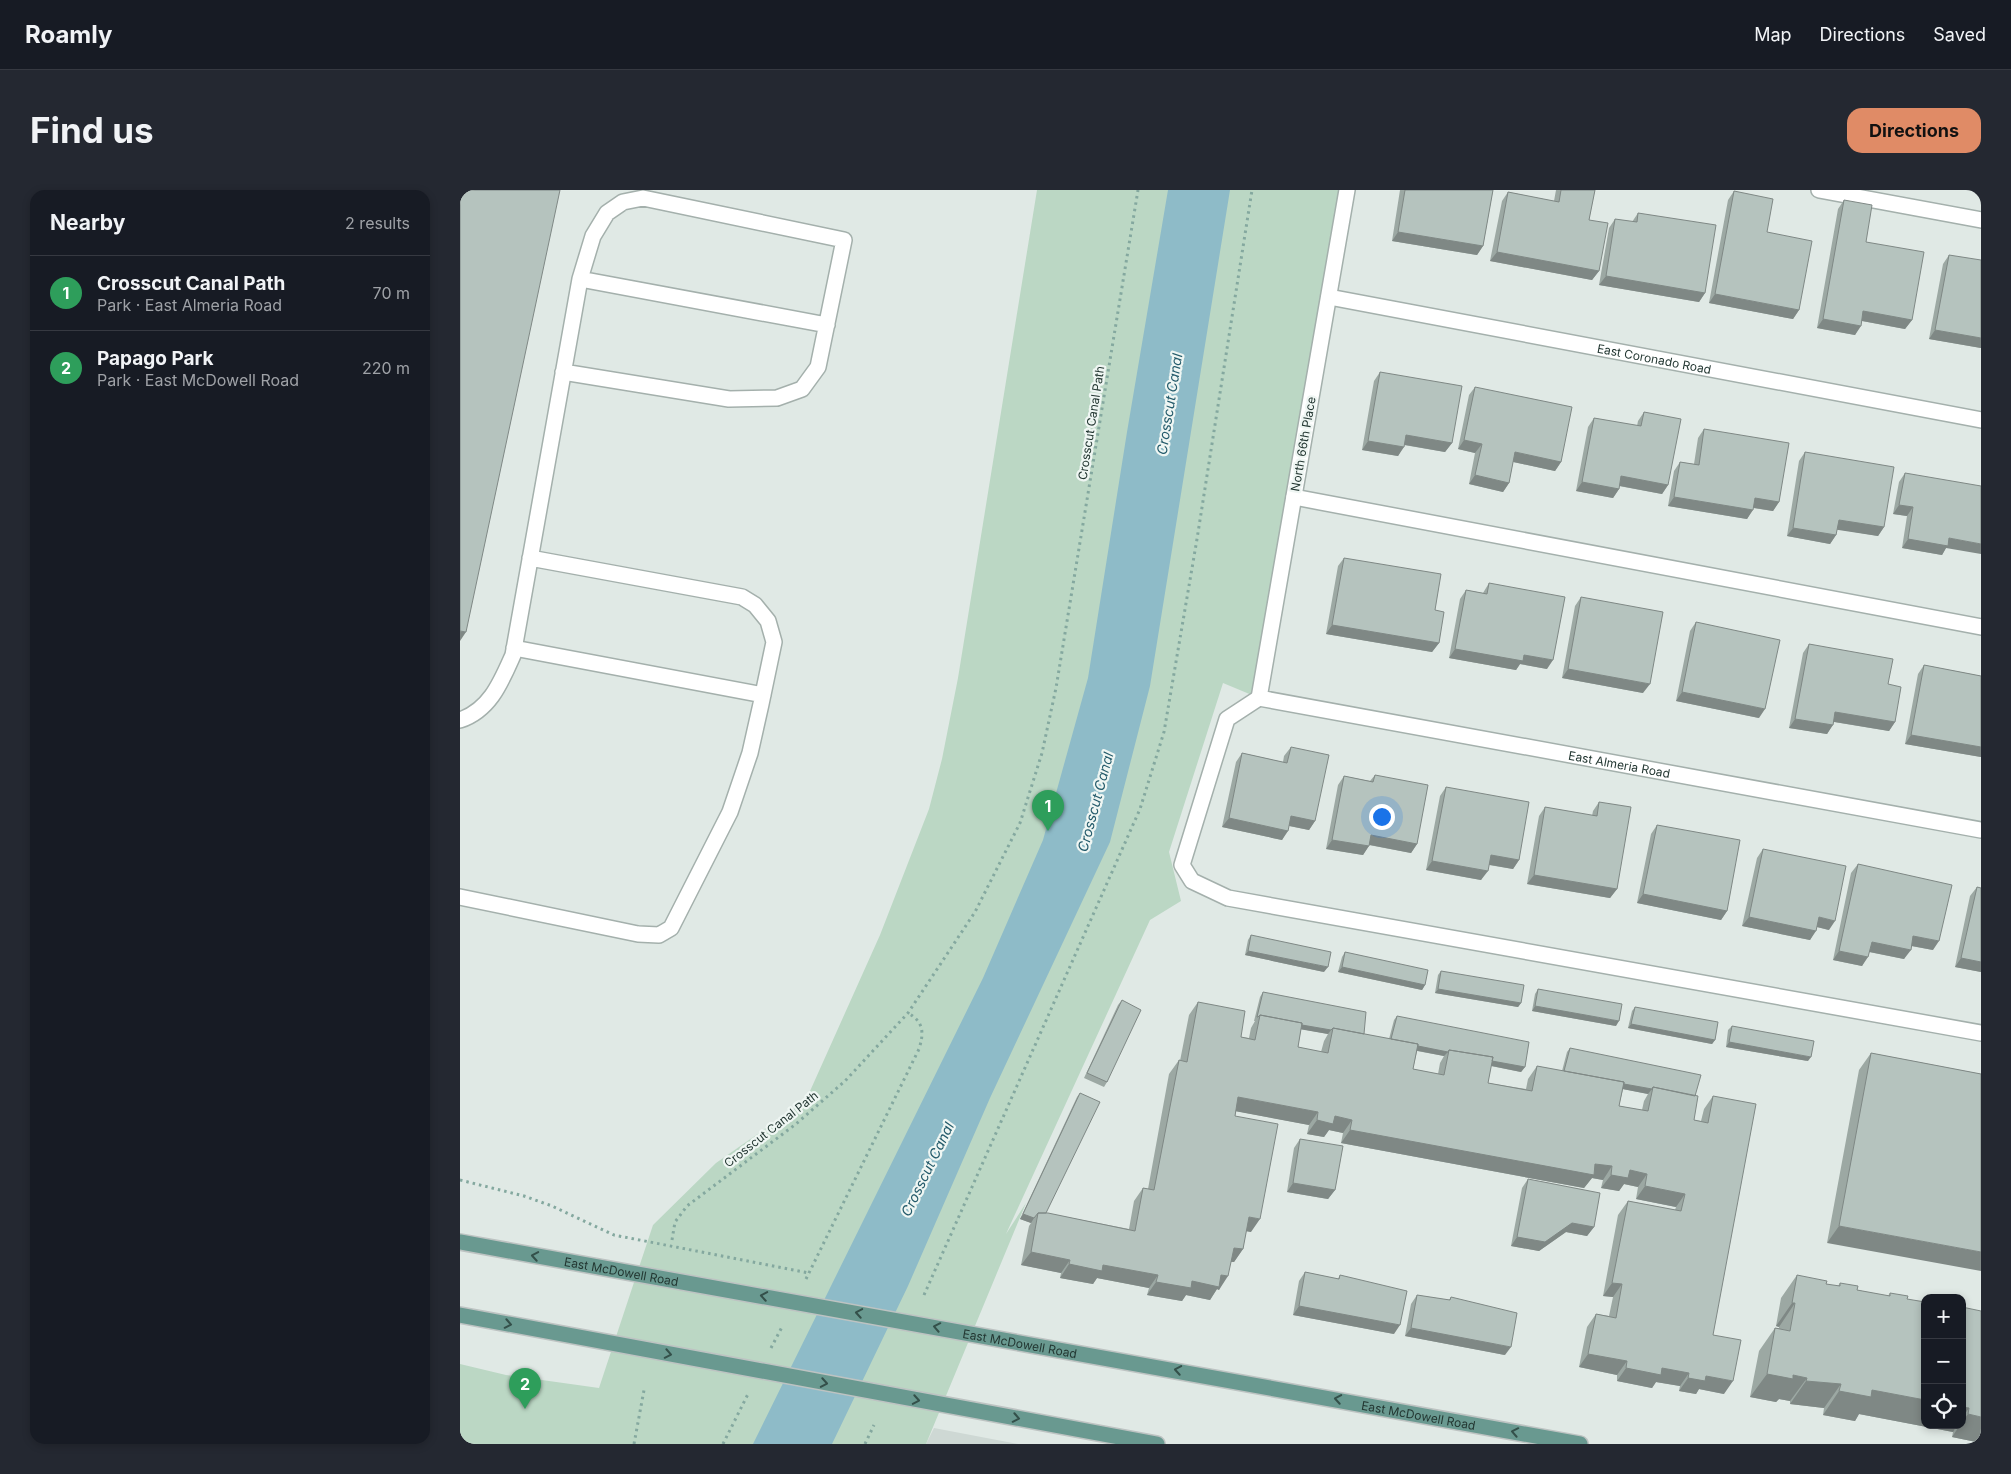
<!DOCTYPE html>
<meta charset="utf-8">
<style>
:root{--surface:#171b24;--page:#242831;--text:#f1f3f6;--muted:#9ea1a6;--line:#363941;--accent:#e08b66}
body{margin:0;font-family:Inter,sans-serif;background:var(--page);color:var(--text)}
.controls{position:absolute;right:15px;bottom:15px;display:grid;overflow:hidden;border-radius:10px;box-shadow:0 2px 8px #0003}
.controls button{width:45px;height:45px;display:grid;place-items:center;padding:0;border:0;border-bottom:1px solid var(--line);background:var(--surface);color:var(--text);font:25px sans-serif}
.you{position:absolute;left:921px;top:626px;width:18px;height:18px;margin:-12px;border:4px solid #fff;border-radius:50%;background:#1a73e8;box-shadow:0 0 0 8px #1a73e833}
.badge{display:grid;place-items:center;width:32px;height:32px;border-radius:50%;background:var(--accent);color:#fff;font-size:16px;font-weight:700}
.pin{position:absolute;translate:-50% -41px;filter:drop-shadow(0 1px 2px #0008)}
.pin::after{content:'';position:absolute;top:26px;width:18px;height:15px;background:inherit;clip-path:polygon(0 0,100% 0,50% 100%)}
.list{margin:0;padding:0;list-style:none}
h2{display:flex;justify-content:space-between;align-items:center;height:65px;margin:0;padding:0 20px;font-size:21px}
h2 small{font-size:16px;font-weight:400;color:var(--muted)}
.list li{display:grid;grid-template-columns:32px 1fr auto;gap:15px;align-items:center;box-sizing:border-box;height:75px;padding:0 20px;border-top:1px solid var(--line)}
.list b{display:block;font-size:19px;white-space:nowrap}
.list p{margin:0;font-size:16px;white-space:nowrap;color:var(--muted)}
.list em{font-size:16px;font-style:normal;color:var(--muted)}
.icon{flex:none;width:28px;height:28px;fill:none;stroke:currentColor;stroke-width:2;stroke-linecap:round;stroke-linejoin:round}
.map{position:relative;flex:none;width:1521px;height:1254px;overflow:hidden;border-radius:15px}
header{display:flex;align-items:center;gap:30px;box-sizing:border-box;height:70px;padding:0 25px;background:var(--surface);border-bottom:1px solid var(--line)}
header strong{font-size:24px}
nav{display:flex;gap:28px;margin-inline-start:auto;font-size:18px}
.intro{display:flex;align-items:center;justify-content:space-between;box-sizing:border-box;height:120px;padding:0 30px}
h1{margin:0;font-size:35px}
.button{padding:12px 22px;border-radius:15px;background:var(--accent);color:#111;font-size:18px;font-weight:700}
main{display:flex;gap:30px;padding:0 30px}
aside{flex:1;background:var(--surface);border-radius:15px;box-shadow:0 2px 8px #0003}
.map>svg:first-child{display:block}
.built{fill:#ced8d4}
.green{fill:#bbd7c4}
.water{fill:#8ebbc8}
.lines{fill:none;stroke-linecap:round;stroke-linejoin:round}
.service-casing{stroke:#a4b0ac;stroke-width:18}
.minor-casing{stroke:#a4b0ac;stroke-width:18}
.primary-casing{stroke:#bdc3c2;stroke-width:18}
.path{stroke:#84a89f;stroke-width:3;stroke-dasharray:2.5 4;stroke-linecap:butt}
.service{stroke:#fff;stroke-width:15}
.minor{stroke:#fff;stroke-width:15}
.primary{stroke:#699990;stroke-width:15}
.wall{fill:#9ca8a3;fill-rule:evenodd}
.shaded-wall{fill:#7f8885}
.building{fill:#b5c3be;stroke:#7f8885}
.oneway{stroke:#34504a}
.labels{text-anchor:middle;dominant-baseline:central;stroke-width:4.5;stroke-linejoin:round;paint-order:stroke}
.street-label{font-size:12px;fill:#233732;stroke:#eff6f3}
.water-label{font-size:14px;font-style:italic;fill:#245b6b;stroke:#eff6f3}
</style>
<header>
<strong>Roamly</strong>
<nav><a>Map</a><a>Directions</a><a>Saved</a></nav>
</header>
<div class="intro"><h1>Find us</h1><a class="button">Directions</a></div>
<main>
<aside>
<h2>Nearby<small>2 results</small></h2>
<ul class="list">
<li><span class="badge" style="background:#2e9e5b">1</span><div><b>Crosscut Canal Path</b><p>Park · East Almeria Road</p></div><em>70 m</em></li>
<li><span class="badge" style="background:#2e9e5b">2</span><div><b>Papago Park</b><p>Park · East McDowell Road</p></div><em>220 m</em></li>
</ul>
</aside>
<div class="map">
<svg width="1521" height="1254" viewBox="0 0 1521 1254">
<rect width="100%" height="100%" fill="#e0e9e5"/>
<!-- built -->
<path class="built" d="M474 1238 558 1254H466Z"/>
<!-- green -->
<path class="green" d="M577 0H887L799 508 763 493 709 662 721 711 690 730 546 1044 566 1013 466 1254H0V1174L46 1185 139 1198 193 1035 256 973 346 910 420 745 469 619 482 569 498 488Z"/>
<!-- water -->
<path class="water" d="M708 0H770L690 496 650 652 530 908 448 1096 372 1254H293L523 788 583 650 628 488 667 242Z"/>
<g class="lines">
<!-- service casing -->
<g class="service-casing">
<path id="service" d="M1359 0 1521 30
M120 89 367 135
M834 307 1521 437
M54 458 303 505
M799 508 767 529 722 675 732 691 768 708 1521 843
M0 530C30 520 41 492 53 465L120 89 133 46 147 23 163 12 183 8 384 50 358 177 342 199 317 208 269 209 103 182
M0 707 178 744 199 745 211 738 270 622 290 563 301 514 314 452 308 431 295 415 282 407 70 368"/>
</g>
<!-- minor casing -->
<g class="minor-casing">
<g id="minor">
<path id="s1" d="M887 0 799 508 1521 640"/>
<path id="s2" d="M869 107 1521 230"/>
</g>
</g>
<!-- primary casing -->
<g class="primary-casing">
<g id="primary">
<path id="s3" d="M0 1052 1120 1254"/>
<path d="M0 1125 697 1254"/>
</g>
</g>
<!-- path -->
<path class="path" d="M0 990 64 1006 92 1016 154 1045 349 1083
M212 1050 215 1032 227 1016 336 934 385 891 448 823 515 722 560 633 582 563 596 498 678 0
M346 1089 459 859C464 843 464 832 448 823
M464 1105 680 619 704 542 737 349 792 0
M311 1158 323 1135
M174 1254 184 1200
M263 1254 289 1202
M405 1254 414 1235"/>
<!-- service -->
<use href="#service" class="service"/>
<!-- minor -->
<use href="#minor" class="minor"/>
<!-- primary -->
<use href="#primary" class="primary"/>
</g>
<!-- wall -->
<path class="wall" d="M940 0H1033L1023 56 1017 65 932 51Z
M1096 0H1135L1129 30 1139 81 1132 90 1030 71 1042 11 1048 2 1094 11Z
M1274 1 1339 120 1333 129 1249 113 1268 10Z
M1384 10 1406 52 1452 130 1445 139 1402 131 1395 145 1357 138 1378 19Z
M1178 23 1245 103 1239 112 1139 95 1149 38 1155 29 1172 32Z
M1489 65 1521 158 1469 149 1483 74Z
M920 182 992 253 985 262 944 255 938 266 902 260 914 191Z
M1015 197 1101 272 1095 281 1053 272 1049 293 1043 302 1009 294 1015 263 998 259 1009 205Z
M1184 222 1208 295 1202 304 1159 296V299L1153 308 1116 301 1128 237 1134 228 1177 236 1178 231Z
M1244 239 1319 312 1313 321 1293 318 1287 329 1208 316 1214 281 1220 272 1234 274 1238 248Z
M1345 262 1424 337 1418 346 1377 339 1376 345 1370 354 1327 346 1339 271Z
M1445 283 1486 358 1482 365 1442 358 1447 326 1433 324 1439 292Z
M884 368 975 420 979 453 972 462 866 444 878 376Z
M1029 393 1087 479 1060 474 1056 480 989 468 1000 409 1006 400 1023 403Z
M1121 407 1183 503 1102 488 1115 416Z
M1236 432 1299 528 1216 511 1230 441Z
M1349 454 1428 494 1435 532 1429 541 1374 532 1367 544 1329 538 1343 463Z
M1464 475 1521 486V567L1445 554 1458 484Z
M831 557 855 631 849 640 829 636 822 650 762 637 776 572 782 563 823 572 824 566Z
M915 585 957 654 951 663 909 655 903 665 866 659 878 595 884 586 910 591Z
M986 597 1059 670 1053 679 1029 675 1021 690 966 680 980 606Z
M1139 612 1157 699 1150 708 1067 694 1079 626 1085 617 1132 626 1133 621Z
M1197 635 1267 721 1261 730 1177 713 1191 644Z
M1303 659 1369 740 1357 737 1350 750 1282 736 1297 668Z
M1398 674 1473 760 1451 756 1444 769 1409 762 1402 776 1373 770 1391 683Z
M1517 697 1521 782 1495 777 1510 706Z
M791 745 864 782 785 765 788 750Z
M885 762 965 795 962 800 878 782 882 767Z
M981 781 1061 813 1058 817 975 803 978 785Z
M1078 799 1156 836 1072 821 1075 804Z
M803 802 904 844 929 849 934 830 937 826 1065 877 1061 882 1031 876 1028 893 1066 899 1068 889 1077 876 1102 881 1107 862 1110 858 1235 906 1234 930 1241 931 1244 919 1253 906V1145L1264 1204 1239 1199 1236 1204 1219 1201 1220 1196 1196 1192 1192 1198 1157 1191V1185L1119 1177 1127 1137 1136 1124 1149 1126 1153 1107 1143 1106 1158 1025 1168 1011 1215 1020 1216 1017 1176 1009 1178 997 1164 994 1159 1001 1141 998 1143 990 1132 988 1124 998 881 953 883 943 869 940 864 947 847 944 849 935 776 921 775 926 791 1042 786 1041 783 1059 774 1072H771L759 1100 757 1099 750 1110 726 1105 722 1111 687 1105 689 1098 637 1088 633 1094 600 1088 601 1083 561 1075 569 1036 571 1033 560 1029 617 907 620 903 586 1023 669 1039 674 1011 683 998 688 999 709 884 719 870 720 871 729 825 738 812 781 847 789 848 791 838 795 831H794L800 807ZM841 839 868 844 864 851 861 862 838 857ZM957 861 984 866 980 873 978 884 953 879ZM1163 899 1188 904 1184 911 1182 920 1159 916Z
M662 810 647 892 644 897 624 888 658 815Z
M1175 817 1255 850 1252 854 1168 838 1172 821Z
M1272 836 1348 871 1266 857 1268 840Z
M1411 863 1521 884 1367 1053 1399 880Z
M840 949 875 1000 868 1009 827 1002 834 958Z
M1068 989 1134 1037 1127 1046 1106 1042 1079 1061 1051 1056 1062 998Z
M845 1082 878 1089 880 1085 934 1144 833 1125 839 1091Z
M1337 1085 1366 1094 1378 1096 1380 1093 1397 1100 1428 1106 1430 1103 1447 1109 1465 1235H1502V1117L1521 1253 1492 1247 1493 1242 1399 1224 1395 1231 1363 1225 1364 1218 1330 1214V1211L1319 1209 1316 1212 1290 1207 1299 1161 1315 1138H1319V1137L1316 1136 1321 1108Z
M957 1105 989 1110 991 1107 1045 1165 945 1146 951 1114Z"/>
<!-- shaded-wall -->
<path class="shaded-wall" d="M938 42 1023 56 1017 65 932 51Z
M1037 62 1139 81 1132 90 1030 71Z
M1146 86 1245 103 1239 112 1139 95Z
M1255 104 1339 120 1333 129 1249 113Z
M1403 121 1452 130 1445 139 1397 130Z
M1363 129 1401 136 1395 145 1357 138Z
M1475 140 1521 148V158L1469 149Z
M946 245 992 253 985 262 940 254Z
M1004 250 1022 254 1015 263 998 259Z
M908 251 944 257 938 266 902 260Z
M1055 262 1101 272 1095 281 1049 271Z
M1015 285 1049 293 1043 302 1009 294Z
M1161 286 1208 295 1202 304 1155 295Z
M1122 292 1159 299 1153 308 1116 301Z
M1214 307 1293 320 1287 329 1208 316Z
M1295 308 1319 312 1313 321 1289 317Z
M1439 315 1453 317 1447 326 1433 324Z
M1379 330 1424 337 1418 346 1372 339Z
M1333 338 1376 345 1370 354 1327 346Z
M1489 348 1521 354V364L1486 358 1482 365 1442 358 1448 349Z
M872 435 979 453 972 462 866 444Z
M0 441 6 442 0 451Z
M995 459 1064 465 1093 470 1087 479 1060 474 1056 480 989 468Z
M1108 479 1190 494 1183 503 1102 488Z
M1222 502 1305 519 1299 528 1216 511Z
M1375 522 1435 532 1429 541 1369 531Z
M1335 529 1373 535 1367 544 1329 538Z
M1451 545 1521 557V567L1445 554Z
M831 626 855 631 849 640 825 635Z
M769 628 828 641 822 650 762 637Z
M911 645 957 654 951 663 905 654Z
M872 650 909 656 903 665 866 659Z
M1031 665 1059 670 1053 679 1025 674Z
M972 671 1028 681 1021 690 966 680Z
M1074 685 1157 699 1150 708 1067 694Z
M1183 704 1267 721 1261 730 1177 713Z
M1289 727 1356 741 1350 750 1282 736Z
M1359 727 1375 731 1369 740 1353 736Z
M1453 746 1479 751 1473 760 1447 755Z
M1412 752 1451 760 1444 769 1405 761Z
M788 761 868 777 864 782 785 765Z
M1379 761 1408 767 1402 776 1373 770Z
M1501 768 1521 772V782L1495 777Z
M882 777 965 795 962 800 878 782Z
M978 799 1061 813 1058 817 975 803Z
M1075 816 1159 831 1156 836 1072 821Z
M799 827 871 840 868 844 799 832Z
M1171 834 1255 850 1252 854 1168 838Z
M931 850 988 862 984 866 928 855Z
M1269 852 1351 867 1348 871 1266 857Z
M989 862 1065 877 1061 882 988 867Z
M1104 882 1192 899 1188 904 1101 887Z
M778 907 858 922 849 935 769 920Z
M875 926 892 930 883 943 869 940 864 947 847 944 857 930Z
M890 940 1135 974 1152 976 1143 990 1132 988 1124 998 881 953Z
M1170 980 1187 984 1178 997 1164 994 1159 1001 1141 998 1151 985Z
M833 993 875 1000 868 1009 827 1002Z
M1185 996 1225 1004 1216 1017 1176 1009Z
M563 1024 574 1028 571 1033 560 1029Z
M789 1027 800 1029 791 1042 780 1040Z
M1112 1033 1134 1037 1127 1046 1106 1042 1079 1061 1051 1056 1057 1047Z
M1379 1036 1521 1062V1081L1367 1053Z
M774 1058 783 1059 774 1072 764 1071Z
M571 1062 610 1070 601 1083 561 1075Z
M609 1074 643 1075 698 1085 689 1098 637 1088 633 1094 600 1088Z
M761 1085 768 1086 759 1100 757 1099 750 1110 726 1105 722 1111 687 1105 696 1092Z
M1152 1093 1162 1094 1153 1107 1143 1106Z
M1332 1113H1335L1319 1137 1316 1136Z
M839 1116 940 1135 934 1144 833 1125Z
M951 1138 1051 1157 1045 1165 945 1146Z
M1128 1164 1167 1171 1157 1185 1119 1177Z
M1166 1178H1202L1229 1183 1220 1196 1196 1192 1192 1198 1157 1191Z
M1307 1184 1333 1185 1347 1188 1330 1211 1319 1209 1316 1212 1290 1207Z
M1246 1186 1273 1191 1264 1204 1239 1199 1236 1204 1219 1201 1228 1188Z
M1346 1191 1381 1194 1364 1218 1330 1214Z
M1412 1200 1465 1210V1235H1497L1493 1242 1399 1224 1395 1231 1363 1225 1379 1201Z
M1502 1217 1509 1218 1502 1228Z
M1508 1224 1521 1227V1253L1492 1247 1500 1235H1502V1232Z"/>
<!-- building -->
<path class="building" d="M0 0H100L6 442 0 441Z
M945 0H1033L1023 56 938 42Z
M1101 0H1135L1129 30 1148 33 1139 81 1037 62 1048 2 1099 12Z
M1274 1 1313 9 1307 42 1352 51 1339 120 1255 104Z
M1384 10 1412 15 1406 52 1464 62 1452 130 1403 121 1401 136 1363 129Z
M1178 23 1256 35 1245 103 1146 86 1155 29 1177 32Z
M1489 65 1521 70V148L1475 140Z
M920 182 1002 196 992 253 946 245 944 257 908 251Z
M1015 197 1112 217 1101 272 1055 262 1049 293 1015 285 1022 254 1004 250Z
M1184 222 1221 229 1208 295 1161 286 1159 299 1122 292 1134 228 1181 236Z
M1244 239 1329 253 1319 312 1295 308 1293 320 1214 307 1220 272 1239 275Z
M1345 262 1434 277 1424 337 1379 330 1376 345 1333 338Z
M1445 283 1521 296V354L1489 348 1488 356 1448 349 1453 317 1439 315Z
M884 368 981 384 975 420 984 422 979 453 872 435Z
M1029 393 1105 407 1093 470 1064 465 1063 471 995 459 1006 400 1027 404Z
M1121 407 1203 422 1190 494 1108 479Z
M1236 432 1320 450 1305 519 1222 502Z
M1349 454 1433 469 1428 494 1441 497 1435 532 1375 522 1373 535 1335 529Z
M1464 475 1521 486V557L1451 545Z
M831 557 869 565 855 631 831 626 828 641 769 628 782 563 827 573Z
M915 585 968 595 957 654 911 645 909 656 872 650 884 586 913 592Z
M986 597 1069 612 1059 670 1031 665 1028 681 972 671Z
M1139 612 1171 617 1157 699 1074 685 1085 617 1137 626Z
M1197 635 1280 650 1267 721 1183 704Z
M1303 659 1386 676 1375 731 1359 727 1356 741 1289 727Z
M1398 674 1492 695 1479 751 1453 746 1451 760 1412 752 1408 767 1379 761Z
M1517 697 1521 698V772L1501 768Z
M791 745 871 762 868 777 788 761Z
M885 762 968 780 965 795 882 777Z
M981 781 1064 795 1061 813 978 799Z
M1078 799 1162 814 1159 831 1075 816Z
M803 802 906 822 904 844 873 838 871 840 842 835V833L800 825 798 827H797Z
M662 810 681 820 647 892 627 883Z
M738 812 785 821 781 847 795 850 800 825 842 833 838 857 868 863 873 838 958 854 953 879 984 885 989 860 1033 867 1028 893 1072 901 1077 876 1164 892 1159 916 1188 921 1193 897 1238 906 1234 930 1248 933 1253 906 1296 914 1253 1145 1281 1150 1273 1191 1246 1186 1245 1191 1228 1188 1229 1183 1202 1178 1201 1185 1166 1178 1167 1171 1128 1164 1136 1124 1156 1128 1162 1094 1152 1093 1168 1011 1221 1021 1225 1004 1185 996 1187 984 1170 980 1168 988 1151 985 1152 976 1135 974 1134 985 890 940 892 930 875 926 873 934 857 930 858 922 778 907 775 926 818 934 800 1029 789 1027 783 1059 774 1058 768 1086 761 1085 759 1097 732 1091 731 1098 696 1092 698 1085 643 1075 642 1081 609 1074 610 1070 571 1062 578 1023H588L675 1041 683 998 694 1000 719 870 727 872Z
M1175 817 1258 832 1255 850 1171 834Z
M937 826 1069 852 1065 877 1032 871 1033 867 989 860 988 862 958 856V854L931 849Z
M1272 836 1354 851 1351 867 1269 852Z
M1110 858 1241 885 1235 906 1193 897 1192 899 1164 894V892L1104 881Z
M1411 863 1521 884V1062L1379 1036Z
M620 903 640 912 586 1023H578L574 1028 563 1024Z
M840 949 883 956 875 1000 833 993Z
M1068 989 1140 1003 1134 1037 1112 1033 1085 1052 1057 1047Z
M845 1082 879 1089 880 1085 947 1101 940 1135 839 1116Z
M1337 1085 1367 1091 1366 1094 1380 1096V1093L1398 1096 1397 1100 1430 1106V1103L1448 1106 1447 1109 1465 1112V1210L1412 1200 1411 1207 1379 1201 1381 1194 1346 1191 1347 1188 1333 1185V1189L1307 1184 1315 1138 1330 1141 1335 1113H1332Z
M957 1105 990 1110 991 1107 1057 1123 1051 1157 951 1138Z
M1502 1117 1521 1121V1227L1508 1224 1509 1218 1502 1217Z"/>
<!-- one-way arrows -->
<defs><path id="oneway-chevron" d="M-2-3.5L2.5 0L-2 3.5" fill="none" stroke-width="1.6" stroke-linecap="round" stroke-linejoin="round" transform="scale(1.25)"/></defs>
<g class="oneway">
<use href="#oneway-chevron" transform="translate(75 1066) rotate(-170)"/>
<use href="#oneway-chevron" transform="translate(304 1106) rotate(-170)"/>
<use href="#oneway-chevron" transform="translate(399 1123) rotate(-170)"/>
<use href="#oneway-chevron" transform="translate(48 1134) rotate(11)"/>
<use href="#oneway-chevron" transform="translate(477 1137) rotate(-169)"/>
<use href="#oneway-chevron" transform="translate(208 1164) rotate(11)"/>
<use href="#oneway-chevron" transform="translate(718 1180) rotate(-170)"/>
<use href="#oneway-chevron" transform="translate(364 1193) rotate(10)"/>
<use href="#oneway-chevron" transform="translate(878 1209) rotate(-170)"/>
<use href="#oneway-chevron" transform="translate(456 1210) rotate(10)"/>
<use href="#oneway-chevron" transform="translate(556 1228) rotate(11)"/>
<use href="#oneway-chevron" transform="translate(1055 1242) rotate(-169)"/>
</g>
<g class="labels">
<!-- street labels -->
<g class="street-label">
<text stroke="none"><textPath href="#s2" startOffset="331">East Coronado Road</textPath></text>
<text transform="translate(631 233) rotate(-81)">Crosscut Canal Path</text>
<text transform="translate(843 254) rotate(-80)">North 66th Place</text>
<text stroke="none"><textPath href="#s1" startOffset="882">East Almeria Road</textPath></text>
<text transform="translate(311 939) rotate(-38)">Crosscut Canal Path</text>
<text stroke="none"><textPath href="#s3" startOffset="164">East McDowell Road</textPath></text>
<text stroke="none"><textPath href="#s3" startOffset="569">East McDowell Road</textPath></text>
<text stroke="none"><textPath href="#s3" startOffset="974">East McDowell Road</textPath></text>
</g>
<!-- water labels -->
<g class="water-label">
<text transform="translate(709 214) rotate(-81)">Crosscut Canal</text>
<text transform="translate(635 612) rotate(-75)">Crosscut Canal</text>
<text transform="translate(467 979) rotate(-64)">Crosscut Canal</text>
</g>
</g>
</svg>
<div class="controls">
<button>+</button>
<button>−</button>
<button><svg class="icon" aria-label="locate" viewBox="0 0 24 24"><circle cx="12" cy="12" r="6"/><path d="M12 2v4M12 18v4M2 12h4M18 12h4"/></svg></button>
</div>
<div class="you"></div>
<div class="pin badge" style="left:588px;top:641px;background:#2e9e5b">1</div>
<div class="pin badge" style="left:65px;top:1219px;background:#2e9e5b">2</div>
</div>
</main>
